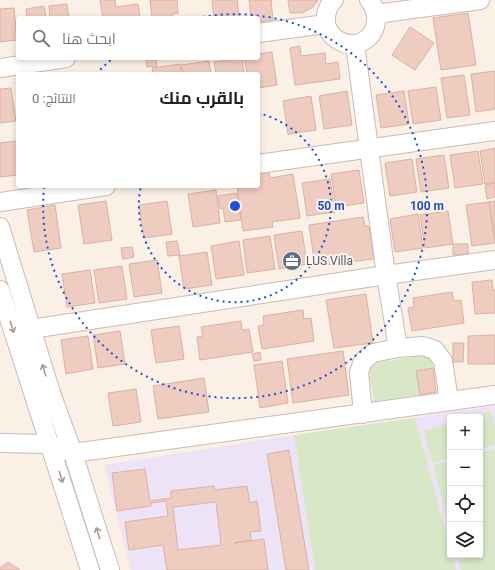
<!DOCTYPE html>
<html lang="ar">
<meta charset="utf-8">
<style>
:root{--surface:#fff;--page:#f2f2f2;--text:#222;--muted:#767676;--line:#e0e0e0}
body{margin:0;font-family:Roboto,Cairo,sans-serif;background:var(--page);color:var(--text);direction:rtl}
.controls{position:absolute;right:12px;bottom:12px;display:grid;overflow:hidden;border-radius:4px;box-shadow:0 2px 6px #0003}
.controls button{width:36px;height:36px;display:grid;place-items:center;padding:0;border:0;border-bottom:1px solid var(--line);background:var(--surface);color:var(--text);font:20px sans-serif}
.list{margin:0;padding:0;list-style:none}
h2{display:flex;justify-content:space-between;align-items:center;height:52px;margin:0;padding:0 16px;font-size:17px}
h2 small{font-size:13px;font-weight:400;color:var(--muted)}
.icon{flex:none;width:22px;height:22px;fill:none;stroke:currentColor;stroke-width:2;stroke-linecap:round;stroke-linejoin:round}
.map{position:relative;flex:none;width:495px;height:570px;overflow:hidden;direction:ltr}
.search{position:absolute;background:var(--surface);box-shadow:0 2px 6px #0003;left:16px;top:16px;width:244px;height:44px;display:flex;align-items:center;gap:10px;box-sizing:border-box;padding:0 14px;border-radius:4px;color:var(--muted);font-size:15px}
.panel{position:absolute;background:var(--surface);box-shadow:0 2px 6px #0003;left:16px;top:72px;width:244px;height:116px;border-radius:4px;direction:rtl}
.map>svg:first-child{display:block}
.education{fill:#ede3f7;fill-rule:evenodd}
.green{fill:#d8e7c5}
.building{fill:#eeccc0;stroke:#dfb0a1;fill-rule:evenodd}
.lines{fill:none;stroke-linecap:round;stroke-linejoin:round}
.minor-casing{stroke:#cdb9b0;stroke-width:20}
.minor{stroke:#fff;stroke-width:18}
.oneway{stroke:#aa9994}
.ring{fill:none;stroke:#1d4ed8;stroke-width:2;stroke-dasharray:2 4}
.labels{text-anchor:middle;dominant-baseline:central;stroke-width:4;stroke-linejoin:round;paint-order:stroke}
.service-label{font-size:12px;fill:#4e5e75;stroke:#fef4ec;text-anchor:start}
.centre{fill:#1d4ed8;stroke:#fef4ec;stroke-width:2}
.ring-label{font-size:12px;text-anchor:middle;font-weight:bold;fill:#1d4ed8;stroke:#fef4ec;stroke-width:4;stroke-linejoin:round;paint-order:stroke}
</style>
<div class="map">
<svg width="495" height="570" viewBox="0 0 495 570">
<rect width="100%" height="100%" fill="#faf0e6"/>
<!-- education -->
<path class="education" d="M495 406V570H131L104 465 294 435ZM450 417H480V555H450Z"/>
<!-- green -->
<path class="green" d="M431 354 433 368 416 371 420 395 374 402 368 364Z
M490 411 495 427V445L480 449V417H471Z
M415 418 450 547V555H452L456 570H315L294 435Z
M450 423V458L433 463 423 431Z
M495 449V570H461L457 555H480V453Z
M450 461V530L433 465Z"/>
<!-- building -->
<path class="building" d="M100 0H115L116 7 138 4 140 18H103Z
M150 0H177L178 13 172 14 173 18H152Z
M212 0H237L239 18H214Z
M249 0H271L273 20 258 22V18H251Z
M288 0H318L313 7 302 13H290Z
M67 4 69 18H50L49 6Z
M44 6 46 18H27L26 9Z
M14 8 17 40 0 42V9Z
M468 13 476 65 441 70 433 18Z
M410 27 434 43 415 70 392 55Z
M300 46 301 56 325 53 326 64 338 62 340 79 295 85 290 48Z
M272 52 277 85 258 88V74H247L244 58H258V54Z
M156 58 157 66 147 67 146 59Z
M238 58H242L244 74H216L214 62Z
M209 61 211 74H183L181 65Z
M180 64 181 74H153L152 68Z
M495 71V109L476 112 471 74Z
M464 75 470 115 447 118 441 78Z
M436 87 441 120 413 124 408 91Z
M11 88 16 121 0 123V89Z
M347 91 352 125 324 129 319 96Z
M404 91 409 124 381 128 376 95Z
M311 96 316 130 288 134 283 101Z
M17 141 18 175 0 177V143Z
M495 148V182L485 184 480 151Z
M478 151 483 184 455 188 450 155Z
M444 155 449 188 421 192 416 159Z
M412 159 417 192 390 196 385 163Z
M359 170 364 203 336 207 331 174Z
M269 172 270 178 293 174 300 218 272 222 273 227 243 231 237 186H258V174Z
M330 179 335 212 307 216 302 183Z
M495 183V197L487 199 485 185Z
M216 190 220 223 193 227 188 194Z
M237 193 241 220 225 222 223 208 220 209 218 196Z
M106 201 112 240 84 244 78 205Z
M167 201 172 234 144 238 139 205Z
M495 201V239L489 202Z
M489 202 495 243 472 246 466 205Z
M55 205 61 248 34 252 27 210Z
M448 211 453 244 425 248 420 215Z
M418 214 423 248 395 252 390 219Z
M363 217 365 226H369L374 259 315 266 309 225Z
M302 231 307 264 279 269 274 235Z
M270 236 275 269 247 273 243 240Z
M177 241 180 255 168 256 166 242Z
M239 241 244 275 216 279 211 246Z
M453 244H468V255H453Z
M132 247 134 257 123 259 121 248Z
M207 252 212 285 184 289 179 256Z
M157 260 162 293 134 297 129 264Z
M122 266 127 299 99 303 94 270Z
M90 270 95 303 67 307 62 274Z
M492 280 493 290H495V313L475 314 472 282Z
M452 292 454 301 461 300 464 323 412 331 408 308 414 307 413 298Z
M366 294 373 343 334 348 326 300Z
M303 310 304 319 311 318 314 341 262 349 258 326 264 325 263 316Z
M241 321 242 330 249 329 253 352 200 360 197 337 203 336 201 327Z
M179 326 184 359 156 363 151 330Z
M120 331 125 364 98 368 93 335Z
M495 335V364H468V336Z
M88 336 93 369 66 374 61 340Z
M453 343H464L463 362H453Z
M343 351 349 395 293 403 287 359Z
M260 352 261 360 254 361 252 354Z
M282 361 288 403 260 408 254 365Z
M433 368 436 392 420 395 416 371Z
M204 378 209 412 158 419 153 386Z
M136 389 141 422 113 426 108 393Z
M289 450 309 570H286L267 454Z
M145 469 150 501 171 498V491L214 486 215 490 247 486 250 503 257 501 261 531 250 532 251 540 234 543 264 539 268 570H167L163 545 129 550 125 522 168 516 166 501 151 503V506L117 511 112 473ZM216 502 221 545 178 550 173 507Z
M8 562 20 570H0V568Z"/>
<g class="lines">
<!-- minor casing -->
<g class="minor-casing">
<path id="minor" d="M334 0C328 6 325 14 326 23 328 36 342 46 356 44 377 39 382 15 369 0
M376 14 480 0
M258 33 326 24
M355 44 386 275 398 348
M0 68 66 58
M258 164 495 131
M0 202 106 186
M0 227 51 393 73 453 110 570
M0 290 90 570
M31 329 386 275 495 260
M363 414 359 372 363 361 373 353 398 348 423 346 435 350 443 361 449 401
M0 443 49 444 73 453 495 395"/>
</g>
<!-- minor -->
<use href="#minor" class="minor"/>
</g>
<!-- one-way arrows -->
<defs><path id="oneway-shaft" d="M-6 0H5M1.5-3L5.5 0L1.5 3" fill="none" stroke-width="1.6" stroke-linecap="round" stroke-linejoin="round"/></defs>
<g class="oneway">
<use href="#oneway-shaft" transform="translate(12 327) rotate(72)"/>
<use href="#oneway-shaft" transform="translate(44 370) rotate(-107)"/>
<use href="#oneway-shaft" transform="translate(61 477) rotate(73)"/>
<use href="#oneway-shaft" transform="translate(98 533) rotate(-108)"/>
</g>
<!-- distance rings -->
<g class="ring">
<path d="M258 113A96 96 0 1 1 141 186"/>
<path d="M96 74A192 192 0 0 1 112 59M197 18A192 192 0 1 1 44 188"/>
</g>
<!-- icons -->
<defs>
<g id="office-disc" transform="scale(1)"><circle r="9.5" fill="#5c6f8a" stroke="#fef4ec"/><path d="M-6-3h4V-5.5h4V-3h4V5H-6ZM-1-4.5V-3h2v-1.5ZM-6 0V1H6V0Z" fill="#fff"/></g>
</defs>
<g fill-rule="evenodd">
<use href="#office-disc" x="292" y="261"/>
</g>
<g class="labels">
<!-- service labels -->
<g class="service-label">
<text x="306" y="261">LUS Villa</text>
</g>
</g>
<circle cx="235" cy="206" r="6" class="centre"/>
<g class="ring-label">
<text x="331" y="210">50 m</text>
<text x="427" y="210">100 m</text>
</g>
</svg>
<div class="controls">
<button>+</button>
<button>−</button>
<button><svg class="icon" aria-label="locate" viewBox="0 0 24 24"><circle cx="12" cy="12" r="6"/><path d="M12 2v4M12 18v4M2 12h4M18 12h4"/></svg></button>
<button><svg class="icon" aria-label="layers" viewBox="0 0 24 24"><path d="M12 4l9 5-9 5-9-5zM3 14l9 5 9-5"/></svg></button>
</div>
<div class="search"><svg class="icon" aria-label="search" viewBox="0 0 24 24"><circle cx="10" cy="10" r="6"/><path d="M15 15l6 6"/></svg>ابحث هنا</div>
<section class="panel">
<h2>بالقرب منك<small>النتائج: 0</small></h2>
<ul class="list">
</ul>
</section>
</div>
